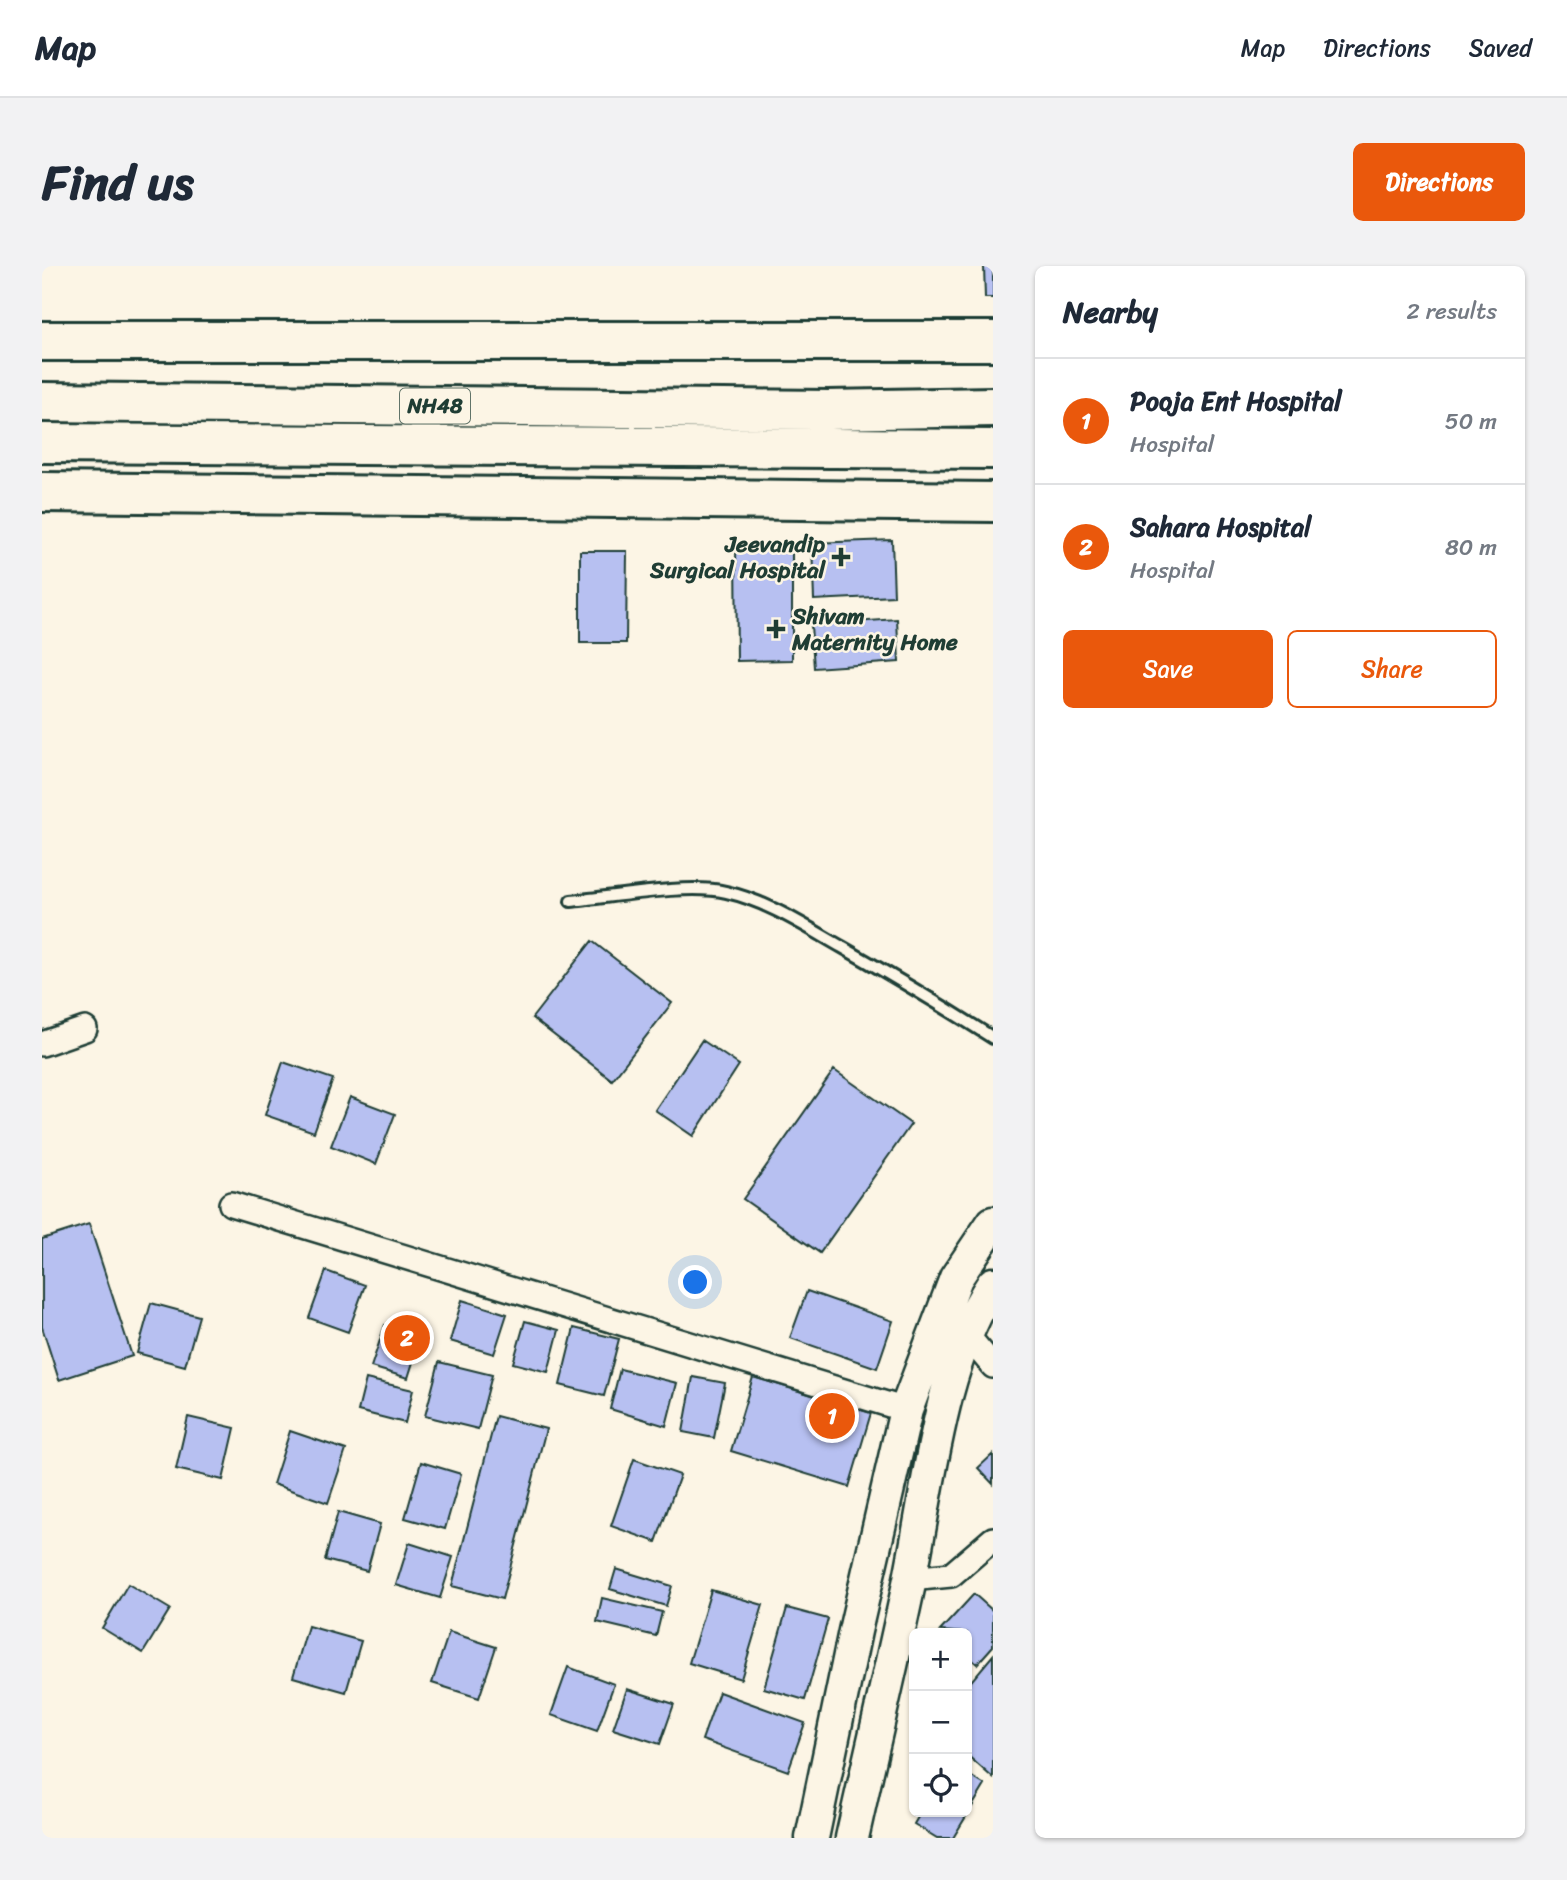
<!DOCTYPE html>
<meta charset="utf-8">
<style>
:root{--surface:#fff;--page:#f2f2f3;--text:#1f2937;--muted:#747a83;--line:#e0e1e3;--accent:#ea580c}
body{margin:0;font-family:Sriracha,sans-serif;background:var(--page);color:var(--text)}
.controls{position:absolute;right:21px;bottom:21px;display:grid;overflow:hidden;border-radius:10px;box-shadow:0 2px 5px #0004}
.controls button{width:63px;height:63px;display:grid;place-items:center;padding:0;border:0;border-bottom:2px solid var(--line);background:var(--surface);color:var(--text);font:35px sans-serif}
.you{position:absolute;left:654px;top:1017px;width:24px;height:24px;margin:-18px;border:5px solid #fff;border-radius:50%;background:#1a73e8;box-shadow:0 0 0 10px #1a73e833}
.badge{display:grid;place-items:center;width:46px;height:46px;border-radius:50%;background:var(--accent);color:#fff;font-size:23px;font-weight:700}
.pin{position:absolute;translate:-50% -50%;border:4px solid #fff;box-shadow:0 2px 7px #0006}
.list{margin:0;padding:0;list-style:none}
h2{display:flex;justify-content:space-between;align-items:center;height:91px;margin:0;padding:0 28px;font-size:30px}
h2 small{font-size:23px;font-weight:400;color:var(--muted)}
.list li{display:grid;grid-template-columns:46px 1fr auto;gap:21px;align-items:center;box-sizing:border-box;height:126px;padding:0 28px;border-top:2px solid var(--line)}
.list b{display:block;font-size:26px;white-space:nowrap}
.list p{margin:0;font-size:23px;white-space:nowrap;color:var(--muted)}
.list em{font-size:23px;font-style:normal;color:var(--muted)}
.actions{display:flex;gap:14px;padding:21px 28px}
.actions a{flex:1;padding:16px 0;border:2px solid var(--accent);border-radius:10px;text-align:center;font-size:24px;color:var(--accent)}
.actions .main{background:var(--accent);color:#fff}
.icon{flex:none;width:38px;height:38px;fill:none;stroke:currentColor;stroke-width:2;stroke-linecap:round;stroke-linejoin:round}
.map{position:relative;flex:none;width:951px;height:1572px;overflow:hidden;border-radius:10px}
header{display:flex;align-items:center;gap:42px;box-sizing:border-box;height:98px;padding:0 35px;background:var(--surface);border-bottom:2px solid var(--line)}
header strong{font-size:33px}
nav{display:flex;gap:38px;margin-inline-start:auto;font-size:24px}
.intro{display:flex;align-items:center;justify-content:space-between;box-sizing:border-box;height:168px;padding:0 42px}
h1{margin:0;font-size:49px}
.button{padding:18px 32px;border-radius:10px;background:var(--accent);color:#fff;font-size:24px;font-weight:700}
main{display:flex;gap:42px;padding:0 42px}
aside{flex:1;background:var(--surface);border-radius:10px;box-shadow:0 2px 5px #0004}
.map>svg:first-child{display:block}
.building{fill:#b7c0f1;stroke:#1f3d34;stroke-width:2}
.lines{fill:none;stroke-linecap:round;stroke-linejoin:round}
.lane-casing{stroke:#1f3d34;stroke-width:16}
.street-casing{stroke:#1f3d34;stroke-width:28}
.secondary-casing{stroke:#1f3d34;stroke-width:37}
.highway-casing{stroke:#1f3d34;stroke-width:44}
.lane{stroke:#fcf5e5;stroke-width:10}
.street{stroke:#fcf5e5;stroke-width:23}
.secondary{stroke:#fcf5e5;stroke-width:32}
.highway{stroke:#fcf5e5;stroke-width:38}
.poi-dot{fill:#1f3d34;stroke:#fcf5e5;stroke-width:2.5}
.labels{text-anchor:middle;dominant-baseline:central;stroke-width:5;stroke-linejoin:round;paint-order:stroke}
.shield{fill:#fcf5e5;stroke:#617469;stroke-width:2}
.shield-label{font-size:21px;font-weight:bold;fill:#1f3d34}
.poi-label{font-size:23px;font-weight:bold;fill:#1f3d34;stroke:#fcf5e5;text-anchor:end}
</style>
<header>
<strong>Map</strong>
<nav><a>Map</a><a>Directions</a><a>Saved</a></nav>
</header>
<div class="intro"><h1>Find us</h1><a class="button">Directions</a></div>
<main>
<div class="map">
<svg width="951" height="1572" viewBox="0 0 951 1572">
<rect width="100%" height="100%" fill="#fcf5e5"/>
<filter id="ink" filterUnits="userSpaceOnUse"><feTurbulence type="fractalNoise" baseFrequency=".0143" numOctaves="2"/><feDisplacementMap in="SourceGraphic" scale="14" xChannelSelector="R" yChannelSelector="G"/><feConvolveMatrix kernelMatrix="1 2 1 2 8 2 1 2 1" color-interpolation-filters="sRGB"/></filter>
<g filter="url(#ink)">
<!-- building -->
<path class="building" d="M942 0H951V32H943Z
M850 274 852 330 772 334 770 277Z
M750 279V394L695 395 694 280Z
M538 285H585L584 377H538Z
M855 353 857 396 772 402 769 359Z
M550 675 630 737 570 814 490 752Z
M660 774 697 799 651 870 613 844Z
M241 796 291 813 272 866 223 849Z
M792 804 869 858 778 987 701 933Z
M308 831 353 848 334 898 289 880Z
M47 958 90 1090 17 1114 0 1061V973Z
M284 1005 323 1019 306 1066 267 1052Z
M765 1025 851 1055 835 1102 748 1072Z
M420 1034 465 1048 452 1088 408 1075Z
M109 1037 157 1050 143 1100 95 1087Z
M483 1055 517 1064 506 1106 471 1097Z
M343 1059 379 1071 366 1112 329 1101Z
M532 1062 577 1073 562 1130 518 1119Z
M397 1096 450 1109 436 1163 383 1150Z
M578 1103 635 1117 624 1160 568 1143Z
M651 1111 683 1117 672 1172 641 1166Z
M711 1111 829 1147 807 1221 689 1185Z
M324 1113 371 1124 363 1157 316 1145Z
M454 1150 504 1163 460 1333 410 1320Z
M146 1151 193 1162 181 1214 134 1203Z
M248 1165 304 1184 286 1237 231 1218Z
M951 1188V1218L936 1202Z
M592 1193 638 1209 614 1276 569 1260Z
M379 1196 419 1208 403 1263 363 1252Z
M296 1246 338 1258 325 1305 283 1294Z
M367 1277 411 1291 398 1332 354 1319Z
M574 1303 630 1320 624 1340 568 1323Z
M86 1318 128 1343 101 1387 60 1362Z
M669 1324 721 1339 699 1413 647 1397Z
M932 1328 951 1345V1380L935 1398 925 1389V1367L898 1365Z
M560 1332 620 1346 614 1370 555 1356Z
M745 1342 786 1353 763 1434 722 1422Z
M266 1360 319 1375 304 1426 251 1411Z
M407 1366 454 1381 437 1432 390 1417Z
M951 1389V1512L925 1489V1420Z
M526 1401 572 1418 555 1465 509 1449Z
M585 1423 632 1438 618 1478 571 1463Z
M677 1426 763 1457 746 1505 660 1474Z
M925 1508 943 1519 911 1572H895L872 1558 879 1546H925Z"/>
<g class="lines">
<!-- lane casing -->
<g class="lane-casing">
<path id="lane" d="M529 635C571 631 646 617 684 626 725 635 763 660 800 681 851 710 901 740 951 772"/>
</g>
<!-- street casing -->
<g class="street-casing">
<path id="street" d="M0 778 43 763
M189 938 864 1144
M924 1068 951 1100
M868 1313 909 1309 951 1273"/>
</g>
<!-- secondary casing -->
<g class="secondary-casing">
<path id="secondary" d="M770 1572 813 1365 864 1144 914 1012 951 957
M810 1572C829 1486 850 1399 868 1313 887 1220 898 1097 951 1018"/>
</g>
<!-- highway casing -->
<g class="highway-casing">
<path id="highway" d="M0 75H951
M0 136 786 144 951 141
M0 177 951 183
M0 226 951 236"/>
</g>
<!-- lane -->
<use href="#lane" class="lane"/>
<!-- street -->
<use href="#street" class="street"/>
<!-- secondary -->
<use href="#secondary" class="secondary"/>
<!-- highway -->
<use href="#highway" class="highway"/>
</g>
</g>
<!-- markers -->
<g class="poi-dot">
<path d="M795.5 280.5h7v7h7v7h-7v7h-7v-7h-7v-7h7z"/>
<path d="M730.5 352.5h7v7h7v7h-7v7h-7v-7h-7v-7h7z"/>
</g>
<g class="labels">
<!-- shield labels -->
<rect class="shield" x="358" y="122.5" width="70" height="35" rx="5"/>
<g class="shield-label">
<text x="393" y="140">NH48</text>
</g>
<!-- poi labels -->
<g class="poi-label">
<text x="783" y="278">Jeevandip<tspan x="783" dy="26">Surgical Hospital</tspan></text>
<text x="750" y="350" text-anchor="start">Shivam<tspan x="750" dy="26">Maternity Home</tspan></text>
</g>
</g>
</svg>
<div class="controls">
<button>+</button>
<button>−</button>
<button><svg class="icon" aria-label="locate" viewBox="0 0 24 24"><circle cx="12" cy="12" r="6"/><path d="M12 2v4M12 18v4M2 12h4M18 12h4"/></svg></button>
</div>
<div class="you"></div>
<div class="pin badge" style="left:790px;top:1150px">1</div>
<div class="pin badge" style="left:365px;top:1072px">2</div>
</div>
<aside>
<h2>Nearby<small>2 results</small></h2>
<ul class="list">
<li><span class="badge">1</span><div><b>Pooja Ent Hospital</b><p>Hospital</p></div><em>50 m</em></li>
<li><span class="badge">2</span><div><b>Sahara Hospital</b><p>Hospital</p></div><em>80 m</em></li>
</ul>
<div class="actions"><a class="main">Save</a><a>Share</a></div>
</aside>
</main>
